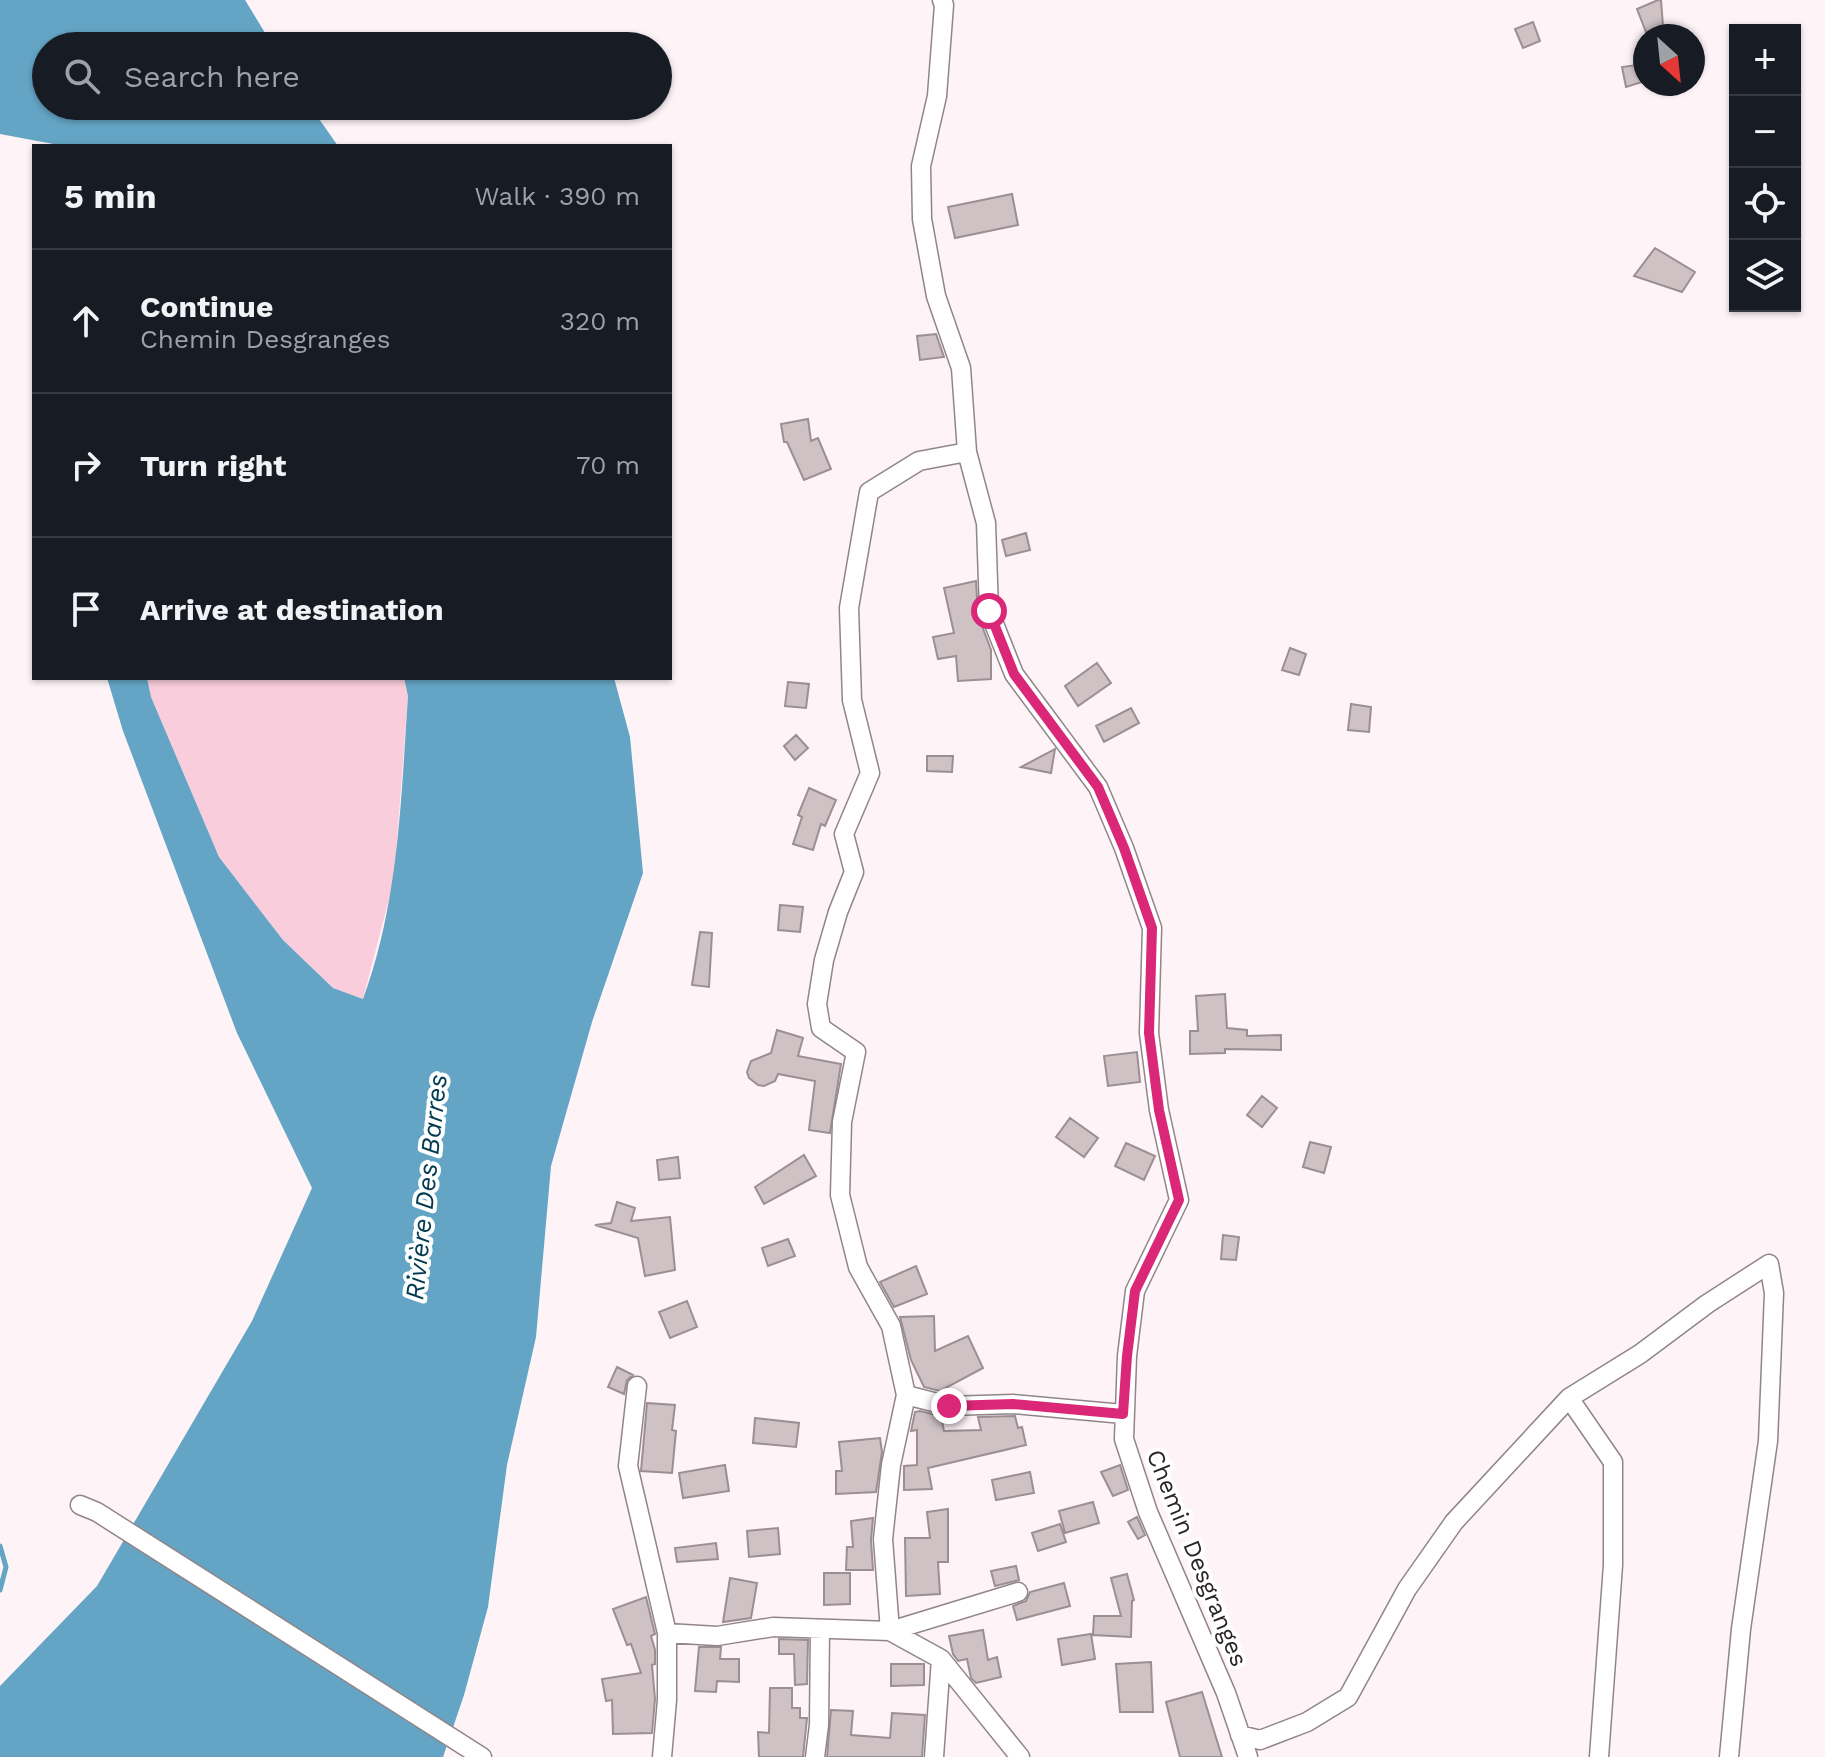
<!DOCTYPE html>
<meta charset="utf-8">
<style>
:root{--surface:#171b24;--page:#242831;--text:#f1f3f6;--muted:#9ea1a6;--line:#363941}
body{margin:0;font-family:"Work Sans",sans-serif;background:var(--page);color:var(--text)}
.controls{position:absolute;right:24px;top:24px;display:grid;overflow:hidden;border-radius:0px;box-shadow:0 2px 6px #0004}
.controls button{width:72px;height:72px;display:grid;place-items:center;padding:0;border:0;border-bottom:2px solid var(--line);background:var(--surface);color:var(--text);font:40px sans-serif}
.compass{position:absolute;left:1633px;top:24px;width:72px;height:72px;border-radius:50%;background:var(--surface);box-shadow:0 2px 6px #0004;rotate:153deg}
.stop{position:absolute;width:24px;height:24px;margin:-18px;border:6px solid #db2777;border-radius:50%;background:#fff}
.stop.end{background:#db2777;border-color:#fff;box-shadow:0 2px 8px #0008}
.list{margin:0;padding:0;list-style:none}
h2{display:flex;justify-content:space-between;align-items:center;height:104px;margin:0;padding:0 32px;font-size:34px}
h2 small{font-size:26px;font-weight:400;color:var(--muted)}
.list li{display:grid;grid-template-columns:52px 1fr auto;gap:24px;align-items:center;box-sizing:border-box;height:144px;padding:0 32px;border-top:2px solid var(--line)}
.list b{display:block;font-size:30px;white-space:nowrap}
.list p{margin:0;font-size:26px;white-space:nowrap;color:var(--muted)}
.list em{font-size:26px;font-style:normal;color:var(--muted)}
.icon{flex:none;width:44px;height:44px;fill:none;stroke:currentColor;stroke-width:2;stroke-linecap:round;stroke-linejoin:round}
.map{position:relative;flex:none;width:1825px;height:1757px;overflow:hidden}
.search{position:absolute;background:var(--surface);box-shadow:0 2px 6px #0004;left:32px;top:32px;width:640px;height:88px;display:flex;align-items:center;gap:20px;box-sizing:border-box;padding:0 28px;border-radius:44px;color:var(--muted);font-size:30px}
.panel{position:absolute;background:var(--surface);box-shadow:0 2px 6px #0004;left:32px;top:144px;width:640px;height:536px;border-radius:0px}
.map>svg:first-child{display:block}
.green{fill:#f9cddc}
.water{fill:#64a5c5}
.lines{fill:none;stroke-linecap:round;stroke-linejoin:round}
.stream{stroke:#64a5c5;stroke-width:5}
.building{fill:#cec2c5;stroke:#9b8f93;stroke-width:2}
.street-casing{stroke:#918589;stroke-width:21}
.street{stroke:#fff;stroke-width:18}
.route{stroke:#db2777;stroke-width:10}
.labels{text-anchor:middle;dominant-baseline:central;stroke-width:8;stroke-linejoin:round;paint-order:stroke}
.street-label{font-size:24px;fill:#2a2527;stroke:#fff}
.water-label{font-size:26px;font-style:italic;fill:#003b52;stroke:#fff}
</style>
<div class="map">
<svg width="1825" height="1757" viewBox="0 0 1825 1757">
<rect width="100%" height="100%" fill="#fef3f7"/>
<!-- green -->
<path class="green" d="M147 678H404L408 696 394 880 363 999 333 988 283 940 219 857 151 697Z"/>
<!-- water -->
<path class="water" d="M0 0H245L273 46H46V106H310L338 146H64L0 134Z
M107 678H147L151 697 219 857 283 940 333 988 363 999C399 902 401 798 408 696L404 678H614L630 737 643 873 592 1022 551 1166 536 1337 507 1465 488 1607 464 1695 443 1757H0V1686L97 1586 252 1321 312 1188 237 1033 123 731Z"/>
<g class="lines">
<!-- stream -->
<path class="stream" d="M0 1546 6 1567 0 1590"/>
</g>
<!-- building -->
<path class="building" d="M1658 0H1661L1663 26 1646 32 1637 9Z
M1533 22 1540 41 1523 48 1515 29Z
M1645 64V81L1626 87 1622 67Z
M1012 194 1018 225 955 238 948 207Z
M1655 248 1695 272 1682 292 1634 276Z
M936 334 944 357 920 360 917 336Z
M808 419 811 441 818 438 831 469 804 480 787 442H784L781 424Z
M1026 533 1030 550 1006 556 1002 540Z
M976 581 978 615 991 650V679L958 681 956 656 938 659 933 637 954 633 944 588Z
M1290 648 1306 654 1299 675 1282 670Z
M1097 663 1111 683 1078 706 1065 686Z
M788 682 809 684 806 708 785 706Z
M1351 704 1371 707 1369 732 1348 730Z
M1131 708 1139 723 1104 742 1096 726Z
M796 735 808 748 795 760 784 746Z
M1055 749 1051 773 1021 767Z
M927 756H953L952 772 927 771Z
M809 788 836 800 825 826 821 824 813 850 793 844 802 817 798 815Z
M780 905 803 907 800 932 778 930Z
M700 932 712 933 709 987 692 985Z
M1225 994 1227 1028 1247 1030V1036L1281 1035V1050L1225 1049V1053L1190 1054V1031H1198L1196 996Z
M777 1030 803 1038 798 1056 841 1064 830 1133 809 1130 815 1081 778 1074 775 1081 764 1086 758 1085 749 1078 747 1072 751 1061 771 1053Z
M1137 1052 1140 1082 1108 1086 1104 1056Z
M1262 1096 1277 1108 1262 1127 1247 1115Z
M1070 1118 1098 1138 1084 1157 1056 1137Z
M1310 1142 1331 1147 1324 1173 1303 1167Z
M1126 1143 1155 1156 1144 1180 1115 1166Z
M804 1155 816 1176 764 1204 755 1187Z
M678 1157 680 1178 659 1180 657 1160Z
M617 1202 635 1208 631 1221 670 1217 675 1270 645 1276 638 1238 595 1225 611 1223Z
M1223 1235 1239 1237 1236 1260 1221 1259Z
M788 1239 795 1256 768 1266 762 1248Z
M916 1266 927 1294 894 1307 880 1282Z
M687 1301 697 1327 670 1338 659 1312Z
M934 1316 935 1351 968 1336 983 1368 940 1391 924 1387 911 1360 900 1317Z
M617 1367 633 1375 627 1380 624 1394 608 1387Z
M647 1403 675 1405 672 1430 676 1431 672 1473 641 1471Z
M920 1411 941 1416 944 1431 981 1430 978 1417 1015 1416 1018 1428 1022 1427 1026 1445 928 1468 932 1489 904 1490V1466L917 1465V1430L911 1431 915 1412Z
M755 1418 799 1423 796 1447 753 1443Z
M880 1438 882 1452 876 1492 836 1494V1471H842L839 1442Z
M725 1465 729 1491 683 1498 679 1473Z
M1120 1465 1128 1490 1113 1496 1101 1472Z
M1030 1472 1034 1493 996 1500 992 1480Z
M1093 1502 1099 1523 1065 1533 1059 1511Z
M948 1509V1562H938L940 1594 906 1596 905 1538H930L927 1512Z
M1137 1517 1145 1535 1138 1539 1128 1522Z
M873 1518 871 1540 873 1570H846L847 1547H853L851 1521Z
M1060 1524 1066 1542 1038 1551 1032 1533Z
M778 1528 780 1554 749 1557 747 1531Z
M716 1543 718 1559 677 1562 675 1548Z
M1016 1566 1019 1580 995 1586 991 1571Z
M824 1573H850V1604L824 1605Z
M1127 1574 1134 1600 1132 1601 1131 1637 1093 1635 1094 1616H1121L1111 1578Z
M730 1578 757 1583 751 1618 723 1622Z
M1064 1583 1070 1606 1017 1620 1013 1606 1026 1601 1030 1592Z
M646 1597 655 1634 651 1636 655 1650V1664L652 1665 655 1699 652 1733 613 1734 612 1700 606 1701 602 1679 641 1673 631 1644 627 1645 613 1609Z
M983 1630 988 1660 997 1657 1001 1677 976 1683 971 1678 967 1659 958 1661 953 1654 949 1636Z
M1091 1634 1095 1659 1062 1665 1058 1639Z
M779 1639 808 1640 807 1684 795 1685 794 1654H779Z
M699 1647H721L720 1659H739V1682L717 1681 716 1692 695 1691Z
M1151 1662 1153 1712H1120L1116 1664Z
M891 1664H924V1685L891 1686Z
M770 1688H792V1708H800V1718H807L803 1757H759L758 1732 769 1733Z
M1202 1692 1222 1757H1180L1166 1702Z
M831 1710 853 1711 851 1735 890 1738 892 1713 925 1715 922 1757H827Z"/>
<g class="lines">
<!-- street casing -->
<g class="street-casing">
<path id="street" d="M942 0 944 5 937 96 921 166 922 219 936 296 961 368 967 452 986 523 989 611 1014 674 1098 787 1124 848 1152 928 1149 1033 1159 1110 1179 1200 1135 1291 1127 1356 1124 1439 1148 1512 1226 1693 1248 1757
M637 1386 628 1466 667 1633 717 1636 773 1627 890 1631 1018 1592
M906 1395 891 1326 858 1267 840 1195 842 1122 856 1052 821 1028 817 1004 824 960 838 912 854 872 844 834 870 773 852 700 849 608 869 492 919 461 967 452
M1569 1398 1613 1462V1565L1599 1757
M80 1505 97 1512 482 1757
M1240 1735 1260 1740 1307 1722 1348 1697 1407 1589 1454 1522 1569 1398 1640 1354 1707 1304 1769 1264 1774 1293 1768 1441 1741 1629 1729 1757
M662 1757 667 1700V1633
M815 1757 819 1725 820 1629
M934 1757 941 1659
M1020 1757 941 1659 890 1631 883 1539 891 1465 906 1395 949 1406 1013 1404 1123 1414"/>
</g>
<!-- street -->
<use href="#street" class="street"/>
</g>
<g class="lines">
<!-- route -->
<path class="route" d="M949 1406 1013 1404 1123 1414 1127 1356 1135 1291 1179 1200 1159 1110 1149 1033 1152 928 1124 848 1098 787 1014 674 989 611"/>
</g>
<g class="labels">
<!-- street labels -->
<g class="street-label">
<text transform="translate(1197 1558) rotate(68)">Chemin Desgranges</text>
</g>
<!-- water labels -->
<g class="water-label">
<text transform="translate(426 1187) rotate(-84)">Rivière Des Barres</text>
</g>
</g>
</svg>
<div class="controls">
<button>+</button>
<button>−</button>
<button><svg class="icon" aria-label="locate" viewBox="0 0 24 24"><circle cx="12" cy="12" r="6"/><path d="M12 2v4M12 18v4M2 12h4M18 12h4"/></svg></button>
<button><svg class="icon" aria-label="layers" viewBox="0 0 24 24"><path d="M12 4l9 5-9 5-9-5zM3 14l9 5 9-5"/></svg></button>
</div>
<svg class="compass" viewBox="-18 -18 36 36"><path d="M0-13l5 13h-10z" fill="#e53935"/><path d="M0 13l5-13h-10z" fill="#9ea1a6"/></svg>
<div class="stop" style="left:989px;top:611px"></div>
<div class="stop end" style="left:949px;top:1406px"></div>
<div class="search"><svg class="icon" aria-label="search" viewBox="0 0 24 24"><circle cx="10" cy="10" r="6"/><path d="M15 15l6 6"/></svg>Search here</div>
<section class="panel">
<h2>5 min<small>Walk · 390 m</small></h2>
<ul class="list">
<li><svg class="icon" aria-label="ahead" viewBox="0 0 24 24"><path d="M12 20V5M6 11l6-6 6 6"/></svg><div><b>Continue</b><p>Chemin Desgranges</p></div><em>320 m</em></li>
<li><svg class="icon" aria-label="right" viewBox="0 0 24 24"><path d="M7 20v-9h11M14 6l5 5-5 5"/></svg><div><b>Turn right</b></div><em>70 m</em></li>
<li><svg class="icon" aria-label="arrive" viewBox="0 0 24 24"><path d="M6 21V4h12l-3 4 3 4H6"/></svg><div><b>Arrive at destination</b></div></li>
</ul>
</section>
</div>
